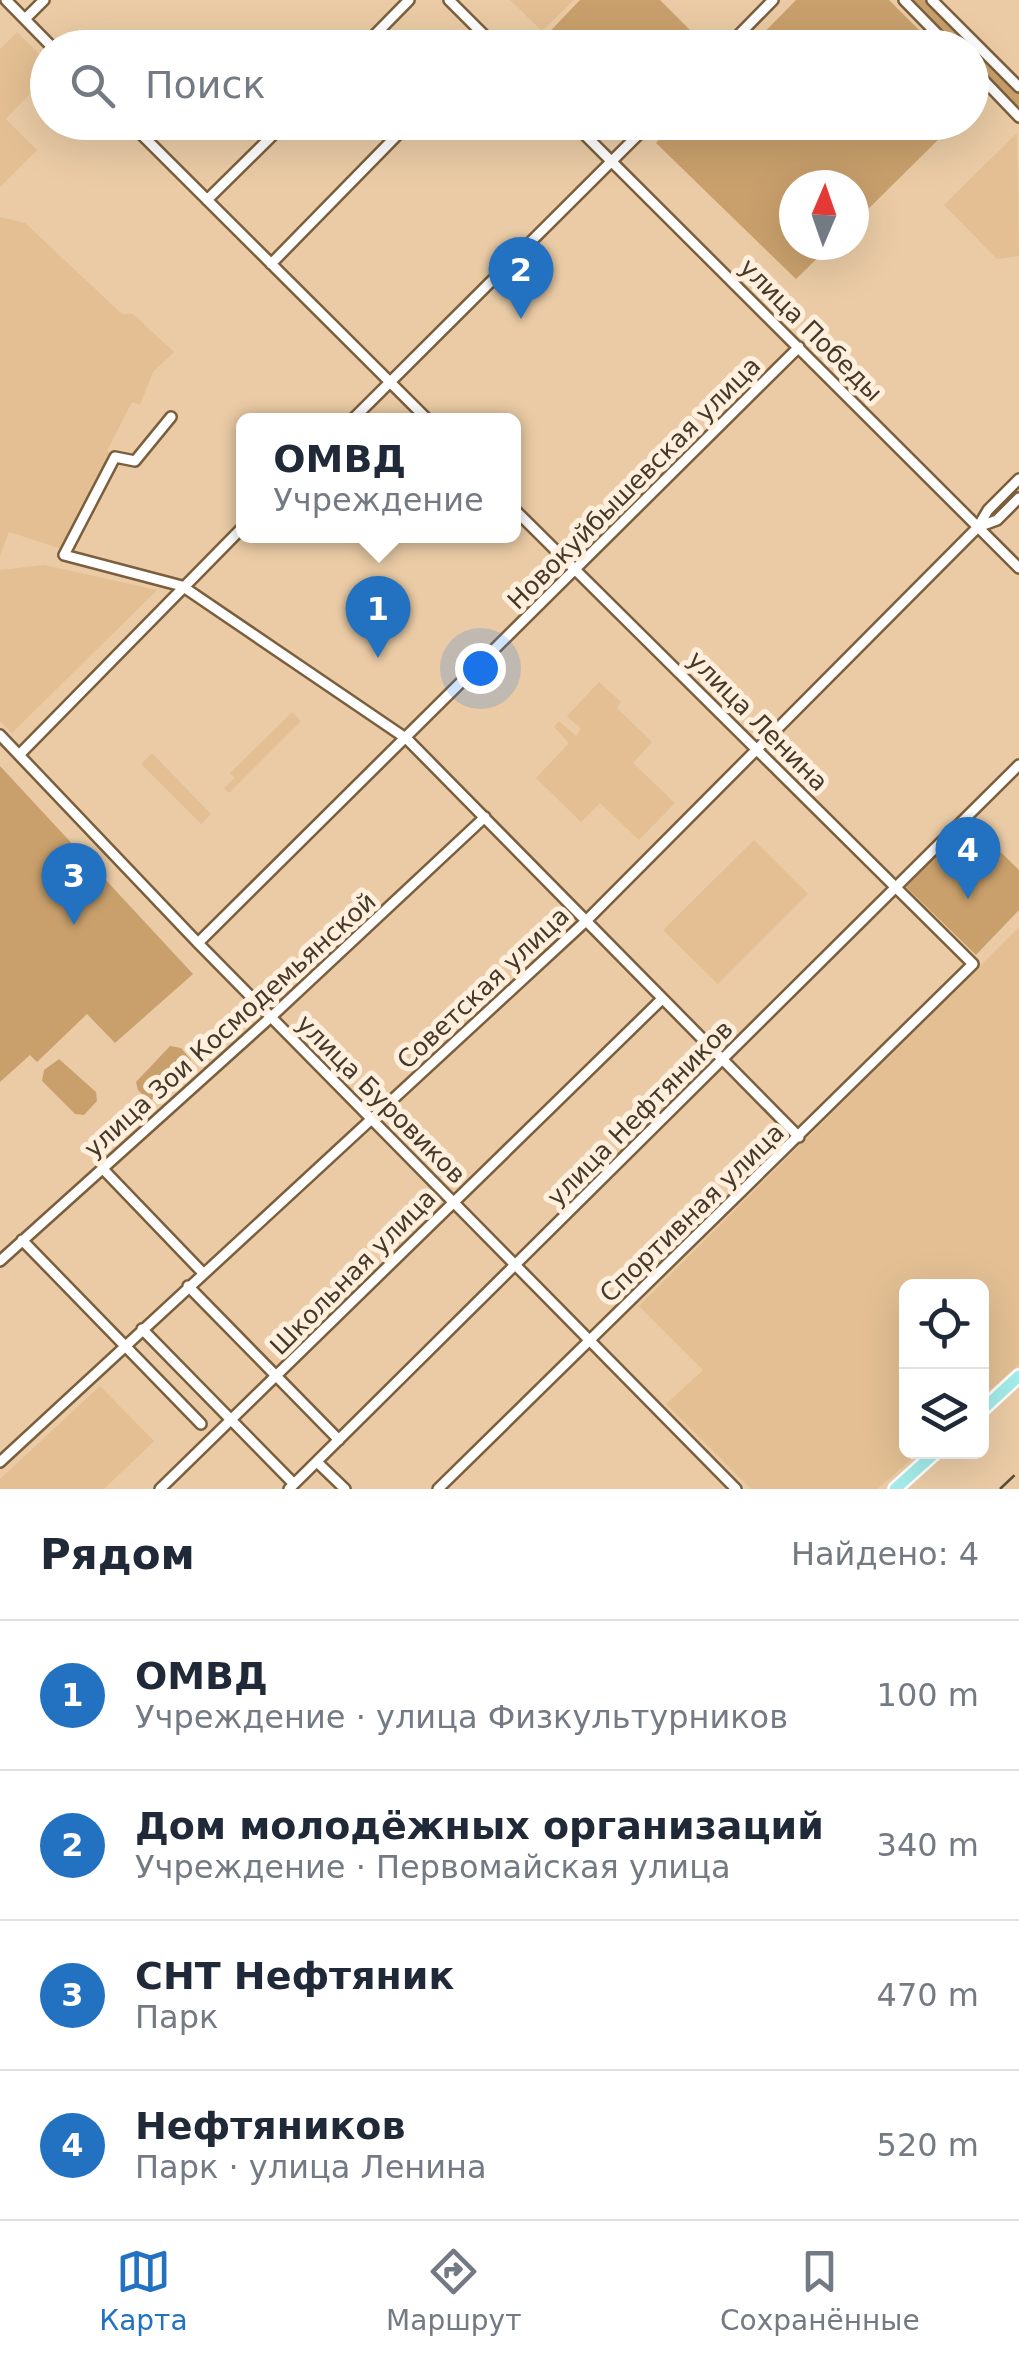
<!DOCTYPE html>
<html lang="ru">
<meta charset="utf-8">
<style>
:root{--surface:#fff;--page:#f2f2f3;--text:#1f2937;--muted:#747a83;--line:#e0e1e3;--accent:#2272c1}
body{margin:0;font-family:"DejaVu Sans",sans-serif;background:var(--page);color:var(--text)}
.controls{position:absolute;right:30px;bottom:30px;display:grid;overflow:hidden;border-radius:15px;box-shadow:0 10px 40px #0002}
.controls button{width:90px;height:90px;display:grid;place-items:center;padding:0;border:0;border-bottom:2px solid var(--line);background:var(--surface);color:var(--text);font:50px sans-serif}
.compass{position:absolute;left:779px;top:170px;width:90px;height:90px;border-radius:50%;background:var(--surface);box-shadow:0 10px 40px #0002;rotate:2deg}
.you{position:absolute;left:480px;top:668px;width:35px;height:35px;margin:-25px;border:8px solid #fff;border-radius:50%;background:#1a73e8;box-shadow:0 0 0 15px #1a73e833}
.badge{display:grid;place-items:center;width:65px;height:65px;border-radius:50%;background:var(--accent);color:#fff;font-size:32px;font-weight:700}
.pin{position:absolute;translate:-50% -82px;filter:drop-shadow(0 2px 5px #0008)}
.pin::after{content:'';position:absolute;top:52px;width:35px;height:30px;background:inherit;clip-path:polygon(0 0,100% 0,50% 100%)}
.popup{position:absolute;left:236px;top:413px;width:285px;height:130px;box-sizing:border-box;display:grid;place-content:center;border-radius:15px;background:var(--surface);filter:drop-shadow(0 2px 8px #0005);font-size:32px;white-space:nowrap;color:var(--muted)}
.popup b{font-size:38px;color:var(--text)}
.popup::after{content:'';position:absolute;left:50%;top:100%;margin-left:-20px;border:20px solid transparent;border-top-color:var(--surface)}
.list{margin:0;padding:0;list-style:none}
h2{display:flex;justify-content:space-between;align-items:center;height:130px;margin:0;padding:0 40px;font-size:42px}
h2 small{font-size:32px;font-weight:400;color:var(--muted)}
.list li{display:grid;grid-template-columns:65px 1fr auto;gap:30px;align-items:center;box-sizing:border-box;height:150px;padding:0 40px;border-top:2px solid var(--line)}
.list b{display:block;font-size:38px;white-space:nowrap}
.list p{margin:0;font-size:32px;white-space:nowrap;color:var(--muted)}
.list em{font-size:32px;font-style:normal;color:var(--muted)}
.icon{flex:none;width:55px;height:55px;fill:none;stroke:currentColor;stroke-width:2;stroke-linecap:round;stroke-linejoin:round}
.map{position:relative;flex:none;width:1019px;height:1489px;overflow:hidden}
.search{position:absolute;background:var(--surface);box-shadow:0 10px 40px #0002;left:30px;right:30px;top:30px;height:110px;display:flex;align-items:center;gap:25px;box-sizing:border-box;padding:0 35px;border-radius:55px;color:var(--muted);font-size:38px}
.sheet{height:730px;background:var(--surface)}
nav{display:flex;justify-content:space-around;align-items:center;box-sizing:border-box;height:140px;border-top:2px solid var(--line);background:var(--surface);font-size:28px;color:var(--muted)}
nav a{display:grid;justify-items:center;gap:5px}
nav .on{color:var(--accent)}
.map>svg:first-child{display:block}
.built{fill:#e3bf93}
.green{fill:#c9a06c}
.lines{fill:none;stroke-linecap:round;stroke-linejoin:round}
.minor-casing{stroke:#7b5f3d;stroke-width:14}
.major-casing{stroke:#fff;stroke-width:16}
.minor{stroke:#fff;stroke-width:9}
.major{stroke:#a4edea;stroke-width:11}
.rail{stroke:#594b38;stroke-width:2.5;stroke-dasharray:20 10;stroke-linecap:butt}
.labels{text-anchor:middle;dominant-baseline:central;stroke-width:10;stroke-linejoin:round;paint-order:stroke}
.street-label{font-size:25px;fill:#453929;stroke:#ffefdc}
</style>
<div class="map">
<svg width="1019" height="1489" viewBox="0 0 1019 1489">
<rect width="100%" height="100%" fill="#eacba5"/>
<!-- built -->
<path class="built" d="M510 0H574L542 31Z
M17 32 47 62V76L6 119 37 150 0 187V49Z
M1017 133 1019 256 997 259 944 205Z
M0 217 25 223 122 314H133L174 352 153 372 140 405 132 402 107 451 111 454 64 544 59 548 9 532 0 556Z
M44 565 157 590 12 733 0 721V570Z
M599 682 621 702 617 708 652 742 633 763 675 803 639 840 600 803 581 822 536 778 569 743 554 727 559 721 576 736 581 729 567 716Z
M292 712 301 721 229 793 224 788 235 778 230 773Z
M152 753 211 814 201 824 141 764Z
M754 840 808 894 718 984 663 930Z
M1019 927V1364L982 1397V1286H906V1452H920L877 1489H751L666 1404 703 1370 639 1306Z
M100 1386 154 1441 104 1489H0V1479Z"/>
<!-- green -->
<path class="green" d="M580 0H660L706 46 535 47Z
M796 0H889L936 47H750Z
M908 0H928L1019 91V111L972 63V48L956 47Z
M676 123V122L955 123 854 223V185H794V245H831L796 279 656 143Z
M0 766 193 974 115 1043 87 1014 37 1062 30 1055 0 1082Z
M970 822 1019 870V910L976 955 906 887Z
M170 1046 181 1048 191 1060V1068L160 1098 148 1100 138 1090 136 1082Z
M59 1059 96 1092 97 1101 84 1115 75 1114 42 1081 44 1070Z"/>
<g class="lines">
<!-- minor casing -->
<g class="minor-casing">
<path id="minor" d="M6 0 53 48
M449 0 497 48
M904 0 951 48
M932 0 1019 87
M25 19 44 0
M362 48 409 0
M726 48 773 0
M972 68 1019 117
M129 122 428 420
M572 122 1019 568
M207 200 286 122
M271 264 410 122
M171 417 135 461 115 457 64 555 182 586 407 739 799 1137
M352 420 651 122
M978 527 997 520 1019 498
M0 735 198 943 736 1489
M20 754 243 527
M198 943 799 347
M102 1168 203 1273
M22 1240 201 1424
M0 1261 271 1017 485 817
M188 1286 339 1440
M142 1329 294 1484
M0 1462 586 921 978 527 988 510 1019 479
M317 1462 345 1489
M160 1489 662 999
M289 1489 1019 765
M438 1489 973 964 513 508"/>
</g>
<!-- major casing -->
<g class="major-casing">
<path id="major" d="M982 1410 1019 1376
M895 1489 936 1452"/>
</g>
<!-- minor -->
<use href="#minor" class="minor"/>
<!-- major -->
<use href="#major" class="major"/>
<!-- rail -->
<path class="rail" d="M1000 1489 1019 1471"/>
</g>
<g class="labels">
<!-- street labels -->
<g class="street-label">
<text transform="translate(811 330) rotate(45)">улица Победы</text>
<text transform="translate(634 483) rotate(-45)">Новокуйбышевская улица</text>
<text transform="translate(758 721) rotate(45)">улица Ленина</text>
<text transform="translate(483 988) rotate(-43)">Советская улица</text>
<text transform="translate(230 1025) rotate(-42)">улица Зои Космодемьянской</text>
<text transform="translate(381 1099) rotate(45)">улица Буровиков</text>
<text transform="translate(640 1113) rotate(-45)">улица Нефтяников</text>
<text transform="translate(692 1213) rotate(-44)">Спортивная улица</text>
<text transform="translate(353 1272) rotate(-45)">Школьная улица</text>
</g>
</g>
</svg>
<div class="controls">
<button><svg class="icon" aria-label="locate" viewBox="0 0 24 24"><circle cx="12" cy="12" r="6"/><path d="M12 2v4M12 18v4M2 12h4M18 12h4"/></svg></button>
<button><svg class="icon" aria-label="layers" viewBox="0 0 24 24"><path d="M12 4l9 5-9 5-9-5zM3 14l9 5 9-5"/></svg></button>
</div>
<svg class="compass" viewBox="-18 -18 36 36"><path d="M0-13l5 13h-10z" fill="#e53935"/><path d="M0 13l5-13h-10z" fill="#747a83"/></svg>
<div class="you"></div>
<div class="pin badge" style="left:378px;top:658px">1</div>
<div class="popup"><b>ОМВД</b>Учреждение</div>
<div class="pin badge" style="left:521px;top:319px">2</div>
<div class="pin badge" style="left:74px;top:925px">3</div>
<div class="pin badge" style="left:968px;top:899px">4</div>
<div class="search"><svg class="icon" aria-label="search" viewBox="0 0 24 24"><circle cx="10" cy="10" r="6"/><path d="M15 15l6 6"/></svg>Поиск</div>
</div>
<section class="sheet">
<h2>Рядом<small>Найдено: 4</small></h2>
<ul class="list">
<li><span class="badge">1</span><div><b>ОМВД</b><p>Учреждение · улица Физкультурников</p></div><em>100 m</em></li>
<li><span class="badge">2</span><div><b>Дом молодёжных организаций</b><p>Учреждение · Первомайская улица</p></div><em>340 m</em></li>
<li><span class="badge">3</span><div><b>СНТ Нефтяник</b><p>Парк</p></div><em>470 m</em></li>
<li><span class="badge">4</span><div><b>Нефтяников</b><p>Парк · улица Ленина</p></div><em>520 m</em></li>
</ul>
</section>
<nav>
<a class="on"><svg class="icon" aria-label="map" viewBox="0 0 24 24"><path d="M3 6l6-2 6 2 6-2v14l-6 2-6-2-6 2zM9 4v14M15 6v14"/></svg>Карта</a>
<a><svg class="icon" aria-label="directions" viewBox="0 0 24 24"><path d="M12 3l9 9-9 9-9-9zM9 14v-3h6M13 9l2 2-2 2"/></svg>Маршрут</a>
<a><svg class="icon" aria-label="saved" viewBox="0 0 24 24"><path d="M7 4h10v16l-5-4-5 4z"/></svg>Сохранённые</a>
</nav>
